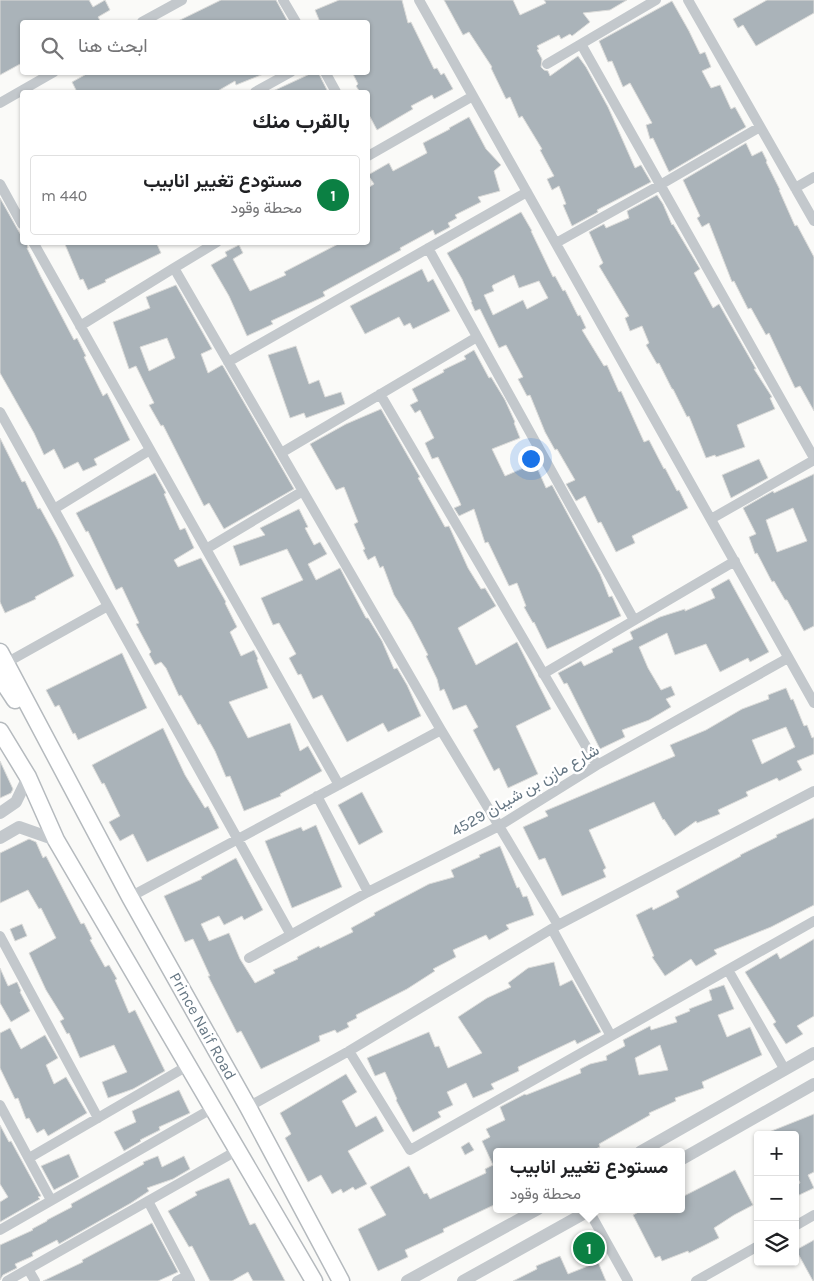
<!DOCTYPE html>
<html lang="ar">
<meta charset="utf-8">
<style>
:root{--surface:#fff;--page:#f2f2f2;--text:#202124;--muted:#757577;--line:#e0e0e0;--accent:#0b8043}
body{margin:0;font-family:Karla,Vazirmatn,sans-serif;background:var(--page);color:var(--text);direction:rtl}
.controls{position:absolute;right:15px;bottom:15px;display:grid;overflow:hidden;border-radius:5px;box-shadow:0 1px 4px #0004}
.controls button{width:45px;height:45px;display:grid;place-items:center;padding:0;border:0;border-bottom:1px solid var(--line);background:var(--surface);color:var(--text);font:25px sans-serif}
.you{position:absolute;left:530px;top:458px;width:18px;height:18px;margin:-12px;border:4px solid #fff;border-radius:50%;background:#1a73e8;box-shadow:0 0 0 8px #1a73e833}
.badge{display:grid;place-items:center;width:32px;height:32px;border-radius:50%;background:var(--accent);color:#fff;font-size:16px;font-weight:700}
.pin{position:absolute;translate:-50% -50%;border:2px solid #fff;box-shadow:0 1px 5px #0006}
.popup{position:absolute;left:493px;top:1148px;width:192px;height:65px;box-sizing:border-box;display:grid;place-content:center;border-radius:5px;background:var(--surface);filter:drop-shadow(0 1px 4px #0005);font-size:16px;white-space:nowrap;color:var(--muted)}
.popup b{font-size:19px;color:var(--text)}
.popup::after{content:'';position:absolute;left:50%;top:100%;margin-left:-10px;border:10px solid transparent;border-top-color:var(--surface)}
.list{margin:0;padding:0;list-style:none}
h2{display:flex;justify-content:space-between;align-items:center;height:65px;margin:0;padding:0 20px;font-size:21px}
h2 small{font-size:16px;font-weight:400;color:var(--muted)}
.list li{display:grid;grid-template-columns:32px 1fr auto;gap:15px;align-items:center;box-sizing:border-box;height:80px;margin:0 10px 10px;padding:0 10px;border:1px solid var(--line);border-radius:5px}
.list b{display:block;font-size:19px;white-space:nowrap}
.list p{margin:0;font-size:16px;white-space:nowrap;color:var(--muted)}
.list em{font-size:16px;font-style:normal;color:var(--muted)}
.icon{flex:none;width:28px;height:28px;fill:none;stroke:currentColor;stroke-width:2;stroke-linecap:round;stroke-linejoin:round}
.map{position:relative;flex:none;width:814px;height:1281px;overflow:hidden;direction:ltr}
.search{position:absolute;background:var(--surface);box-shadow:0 1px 4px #0004;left:20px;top:20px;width:350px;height:55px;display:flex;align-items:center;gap:12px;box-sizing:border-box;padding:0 18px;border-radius:5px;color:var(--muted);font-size:19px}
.panel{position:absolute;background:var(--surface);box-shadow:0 1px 4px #0004;left:20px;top:90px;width:350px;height:155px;border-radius:5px;direction:rtl}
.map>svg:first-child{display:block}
.building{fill:#aab3b9;stroke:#dcdcda;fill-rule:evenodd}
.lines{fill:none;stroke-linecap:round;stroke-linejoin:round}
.primary-casing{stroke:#b5babe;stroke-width:19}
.minor{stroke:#c3c8cc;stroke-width:10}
.tertiary{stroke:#c3c8cc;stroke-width:12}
.primary{stroke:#fff;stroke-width:16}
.labels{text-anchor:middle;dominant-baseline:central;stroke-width:5;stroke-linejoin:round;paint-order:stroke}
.street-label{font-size:16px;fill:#657683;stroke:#fff}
</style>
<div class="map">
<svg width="814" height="1281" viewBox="0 0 814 1281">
<rect width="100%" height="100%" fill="#fafaf8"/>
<!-- building -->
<path class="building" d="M0 0H89L93 7 105 0 110 10 98 17 101 22H22V63L0 75Z
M221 0H276L288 22H176Z
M339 0H402L408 23 411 22 434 69 437 68 441 75 444 73 453 89 434 99 432 95 411 106 413 109 377 130 368 113V92H360L356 86 358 84 352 72H368V22H320L315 10Z
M444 0H513L520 15 546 3 544 0H627L610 10 583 13 590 22 572 36 570 34 561 39 559 35 537 46 539 49 537 50 542 59 541 67 544 70 548 71 550 76 578 56 586 67 608 107 635 168 641 165 651 182 597 210 598 212 572 226 563 205 566 204 559 186 552 190 547 179 554 176 540 150 542 149 522 116 519 118 510 97 506 99 491 68 492 67 469 32 463 35Z
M767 0H814V13L756 46 743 25 738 28 733 19Z
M672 1 689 31 700 54 705 52 711 67 702 71 711 88 720 85 731 109 735 107 746 127 669 172 653 138 650 139 646 125 652 123 630 83 623 87 612 61 608 62 599 41Z
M90 72H266V73L236 85 235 81 216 92H77L72 82Z
M314 72H318L328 92H271Z
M469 117 486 149 501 165 494 171 500 191 478 197 481 202 455 215 457 218 448 223 450 227 435 235 433 230 400 248 401 250 323 292 325 296 271 321 273 324 247 336 229 296 211 265 227 256 225 252 239 245 243 253 233 259 250 291 286 275 284 272 342 242H368V188L374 184 368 175 389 163 393 171 427 153 423 143 450 129 449 128Z
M746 143 752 156 762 151 767 161 766 162 780 190H779L795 226 797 225 814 257V411L800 386 795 388 769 333 766 335 751 308 748 309 734 281 732 282 709 223 702 227 697 218 700 216 683 180Z
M657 195 663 204 672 225 673 224 700 269 694 273 713 308 719 304 756 369H754L772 397 770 398 775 409 737 425 745 447 716 457 715 455 706 458 689 416 687 417 673 389H672L659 363 657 364 646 345 649 343 642 326 630 331 625 318 629 316 599 266 603 263 589 232 604 224 606 228 629 218 627 211Z
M0 198 22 237V242L27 244 28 248H27L41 277 74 340 77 338 86 356 84 357 103 396 107 393 130 440 94 459 97 465 83 471 78 462 64 469 54 449 44 455 34 433 0 373Z
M521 212 532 231H531L553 277 555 276 563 291 565 290 578 316 580 315 586 328 582 330 604 366 607 365 619 392 621 391 644 442 649 440 664 469 665 468 677 491 679 490 688 508 632 536 635 543 616 552 601 522 598 523 585 496 576 501 566 484 575 480 557 449 555 450 545 432 530 395 527 396 518 379 523 377 506 345 499 348 480 309 475 311 471 302H472L462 279 447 253ZM514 275 519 288 539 281 548 298 527 309 523 300 493 315 484 295 494 291 492 286 493 285Z
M64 242H156L161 253 105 280 106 282 88 290 83 279 80 280Z
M422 269 428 282 433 279 450 311 413 329 410 323 404 326 399 317 365 334 350 306Z
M176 285 212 349 201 354 208 373 222 365 223 366 294 489 224 529 209 503 204 506 163 425 161 426 149 405 154 403 136 366 129 369 113 322 150 308 146 297ZM167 338 175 358 149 371 140 347Z
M296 346 309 384 319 380 325 397 341 392 345 404 306 418 304 413 290 418 268 355Z
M474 350 489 378 491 377 505 400 515 422 514 423 520 438 492 449 505 476 535 463 546 488 552 485 600 574 609 597 612 596 621 616 547 649 534 622 533 623 524 607 526 606 517 583 509 586 488 542 485 543 474 509 459 516 454 508 461 505 458 498 438 457 432 459 425 443 434 438 420 410 415 413 410 405 418 401 412 389 444 372 443 370 466 359 464 356Z
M381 409 417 472 420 477 418 478 445 527 449 526 468 568 481 589 485 588 496 606 458 628 476 665 517 642 551 709 516 726 538 774 508 788 499 768 494 771 473 730 478 727 466 705 453 710 444 689 440 691 437 679 426 656 428 655 411 622 394 595 383 566 380 568 375 556 368 560 363 550 365 549 354 524 358 522 344 487 336 490 310 444 346 424Z
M0 438 22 482 25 481 38 509 40 508 57 539 74 576 35 597 36 599 5 613 0 602Z
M759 459 768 478 731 498 722 475Z
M155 473 166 493 164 494 180 530 185 528 194 548 174 560 178 567 201 558 226 602 225 603 237 627 230 632 241 656 254 650 258 659 257 660 268 688 229 702 248 738 290 723 300 751 308 746 322 771 280 794 281 796 244 811 230 776 226 777 215 751 200 724 198 725 181 695 179 696 166 668 161 662 155 665 149 654 151 652 136 624 139 623 122 587 116 590 88 531 86 532 76 513Z
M814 474V626L804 631 787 600H785L774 581 772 582 757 553 755 554 749 537 756 534 743 508 773 491 774 493ZM793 508 807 541 777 552 766 520Z
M299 509 308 527 305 528 314 545 320 542 327 554 308 564 316 580 340 568 366 618H368L382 641 394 669 397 668 407 685 421 716 388 732 383 723 347 742 322 695 313 699 301 674 298 675 289 658 296 654 279 623 273 625 261 598 303 580 287 549 240 566 233 546 265 535 260 528Z
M729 579 769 652 750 662 748 658 720 672 706 644 675 655 667 633 639 647 648 668 661 690 671 686 675 695 666 699 671 707 649 720 622 730 625 737 600 749 567 683 564 684 558 673 581 661 584 666 613 652 612 649 633 639 630 632 660 617 685 609V611L715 598 711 589Z
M122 653 147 708 78 740 75 733 73 734 59 705 55 707 46 690Z
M786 688 791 700 793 699 804 726 807 725 812 738 814 737V754L797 761 802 770 779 781 777 778 746 792 748 796 718 810 720 814 697 823 696 821 675 836 664 819 663 820 654 802 589 830 606 868 603 870 606 877 562 896 545 858 539 860 523 827 548 816 545 811 675 756 670 745 706 730 742 709 769 699 768 695ZM786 727 795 747 762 764 752 740Z
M163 728 185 775 205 808 208 806 219 828 147 862 133 834 120 841 109 822 120 816 104 783 102 784 92 765Z
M0 761 13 789 11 793 0 798Z
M362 792 383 832 359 845 338 805Z
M814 818V905L771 927 714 950 717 954 696 966 691 959 665 976 652 957 654 956 636 915 652 907 653 910 679 897 676 891 741 856 740 855 777 837 776 835Z
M316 825 342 887 292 908 265 841 301 827 303 831Z
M29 839 36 842 43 858 46 856 81 924 84 923 92 939 90 940 105 967 109 965 117 979 115 980 129 1013 135 1010 165 1071 133 1089 108 1098 102 1082 127 1072 114 1045 80 1058 69 1033 67 1034 60 1021 64 1019 46 990 29 953 56 938 41 908 39 909 28 890 0 903V853Z
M500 846 517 888 519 887 523 897 527 896 534 915 506 925 509 929 489 940 486 935 453 950 456 957 433 969 435 971 407 989 356 1015 357 1018 347 1023 349 1027 337 1033 335 1030 319 1036 320 1041 261 1069 241 1031 237 1033 208 976H210L193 939 185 942 164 896 202 879 201 877 236 858 263 910 244 920 242 916 224 925 219 916 201 924 209 941 229 933 240 959 255 983 275 973 273 970 298 959 297 957 319 946 320 948 353 932 351 928 375 915 374 913 429 884 454 877 451 870 480 857 479 855Z
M22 924 27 936 15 941 10 929Z
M814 939V1016L797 1026 803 1034 786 1044 773 1024 776 1022 745 972 777 953 780 959Z
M554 962 560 986 572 980 601 1032 577 1044 575 1040 518 1067 519 1071 491 1084 494 1089 473 1098 466 1083 447 1092 453 1105 438 1112 441 1117 413 1132 396 1100 397 1099 385 1072 375 1076 367 1058 429 1032 435 1047 439 1046 448 1068 482 1053 458 1017 487 998 511 987 508 983 528 968Z
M0 968 8 986 17 982 21 991 20 992 30 1011 11 1022 0 1003Z
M724 985 734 1009 718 1015 727 1037 750 1027 762 1055 702 1082 704 1088 675 1098 676 1101 649 1113 650 1115 599 1144 600 1147 589 1152H496V1204L443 1229 444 1232 405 1250 408 1257 378 1271 358 1229 386 1215 370 1187 409 1166 424 1194 427 1193 430 1199 486 1173 485 1169 493 1165 482 1141 490 1137 486 1129 505 1120 500 1107 525 1094 526 1095 581 1073 580 1069 590 1064 607 1060 606 1056 625 1046 623 1040 650 1026 651 1030 677 1022 675 1017 690 1011 689 1009 712 1000 709 990ZM660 1045 668 1070 639 1075 635 1058Z
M10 1028 21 1049 45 1035 58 1058 46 1065 54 1084 66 1077 87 1113 48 1136 44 1129 37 1133 29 1118 26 1119 18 1098 15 1099 0 1068V1033Z
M346 1074 357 1092 342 1101 356 1127 376 1116 384 1131 348 1151 367 1184 355 1190 353 1187 343 1193 341 1189 332 1194 321 1175 308 1182 285 1138 291 1134 280 1113Z
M179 1090 190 1113 159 1127 160 1130 140 1140 141 1141 124 1151 114 1132 136 1122 132 1111Z
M814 1114V1172L808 1175 814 1188 795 1197V1185L800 1183 795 1172V1135L764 1134Z
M0 1125 9 1142 11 1141 41 1196 38 1197 40 1199 0 1222V1202L8 1197 0 1184Z
M469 1142 474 1150 465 1155 461 1147Z
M69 1154 79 1177 54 1190 41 1166Z
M158 1156 162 1167 184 1156 190 1169 173 1179 147 1188 149 1191 131 1203 59 1244 57 1240 32 1253 33 1256 15 1264 17 1268 3 1275 0 1280V1245L33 1230 32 1229 47 1221V1220L72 1207 71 1204 144 1164 143 1162Z
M735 1170 753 1205 734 1215 714 1228 719 1238 689 1253 688 1251 662 1261 660 1256 655 1258 633 1215 644 1209H682V1197Z
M229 1178 250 1225 255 1223 285 1281H253L248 1272 232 1281H210L192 1246 189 1247 168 1211 197 1195 195 1192Z
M152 1223 178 1272 158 1281H43L83 1262 82 1260Z
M814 1240V1281H813L796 1250Z
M560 1256 568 1274 598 1262 606 1281H513L537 1269 536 1266Z"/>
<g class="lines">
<!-- primary casing -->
<g class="primary-casing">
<path id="primary" d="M0 652 130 897 248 1107 341 1281
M0 677 15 700
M0 731 28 777 56 840 314 1281"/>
</g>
<!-- minor -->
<path class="minor" d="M283 0 296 22
M419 0 814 703
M688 0 814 221
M142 22 182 0
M581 44 814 458
M547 64 656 0
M325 72 336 92
M255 92 291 72
M0 103 54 72
M368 156 473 96
M0 184 22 224
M795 188 814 177
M33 242 339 785
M556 243 660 185 760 127
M428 248 634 620
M174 268 441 730 499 826 558 925
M80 326 174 268 217 242
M228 362 527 192
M380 394 597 765
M0 412 291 935
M281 453 477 337
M54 509 150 450
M711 519 814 460
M206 549 303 491
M6 663 108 606
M543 674 735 561
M317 796 368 892
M130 897 441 730
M552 929 611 1036
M0 936 98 1118
M249 958 368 892 499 826 597 765 788 658
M728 970 785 1070
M349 1051 410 1150 814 921
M0 1105 51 1200
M248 1107 349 1051 558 925 814 791
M29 1158 189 1065
M148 1201 190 1281
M589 1211 628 1281
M795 1226 814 1215
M0 1230 213 1108
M28 1269 35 1281
M7 1281 238 1150
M177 1281 187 1276
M696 1281 758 1246"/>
<!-- tertiary -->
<path class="tertiary" d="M0 813 16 802 28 777
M0 838 19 827 56 840
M640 1152 814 1053
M682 1159 814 1084
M407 1281 538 1209
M463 1281 592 1209"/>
<!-- primary -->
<use href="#primary" class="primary"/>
</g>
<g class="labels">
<!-- street labels -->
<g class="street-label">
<text transform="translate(525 790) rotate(-30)">شارع مازن بن شيبان 4529</text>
<text transform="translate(203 1026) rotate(61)">Prince Naif Road</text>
</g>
</g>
</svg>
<div class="controls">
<button>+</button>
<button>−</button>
<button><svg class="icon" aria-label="layers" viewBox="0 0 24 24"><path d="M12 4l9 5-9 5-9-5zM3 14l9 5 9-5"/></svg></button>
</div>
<div class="you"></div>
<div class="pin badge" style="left:589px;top:1248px">1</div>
<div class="popup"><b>مستودع تغيير انابيب</b>محطة وقود</div>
<div class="search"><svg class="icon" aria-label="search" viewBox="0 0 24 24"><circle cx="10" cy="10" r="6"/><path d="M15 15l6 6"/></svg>ابحث هنا</div>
<section class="panel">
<h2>بالقرب منك<small></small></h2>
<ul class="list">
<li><span class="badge">1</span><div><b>مستودع تغيير انابيب</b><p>محطة وقود</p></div><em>440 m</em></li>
</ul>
</section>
</div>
